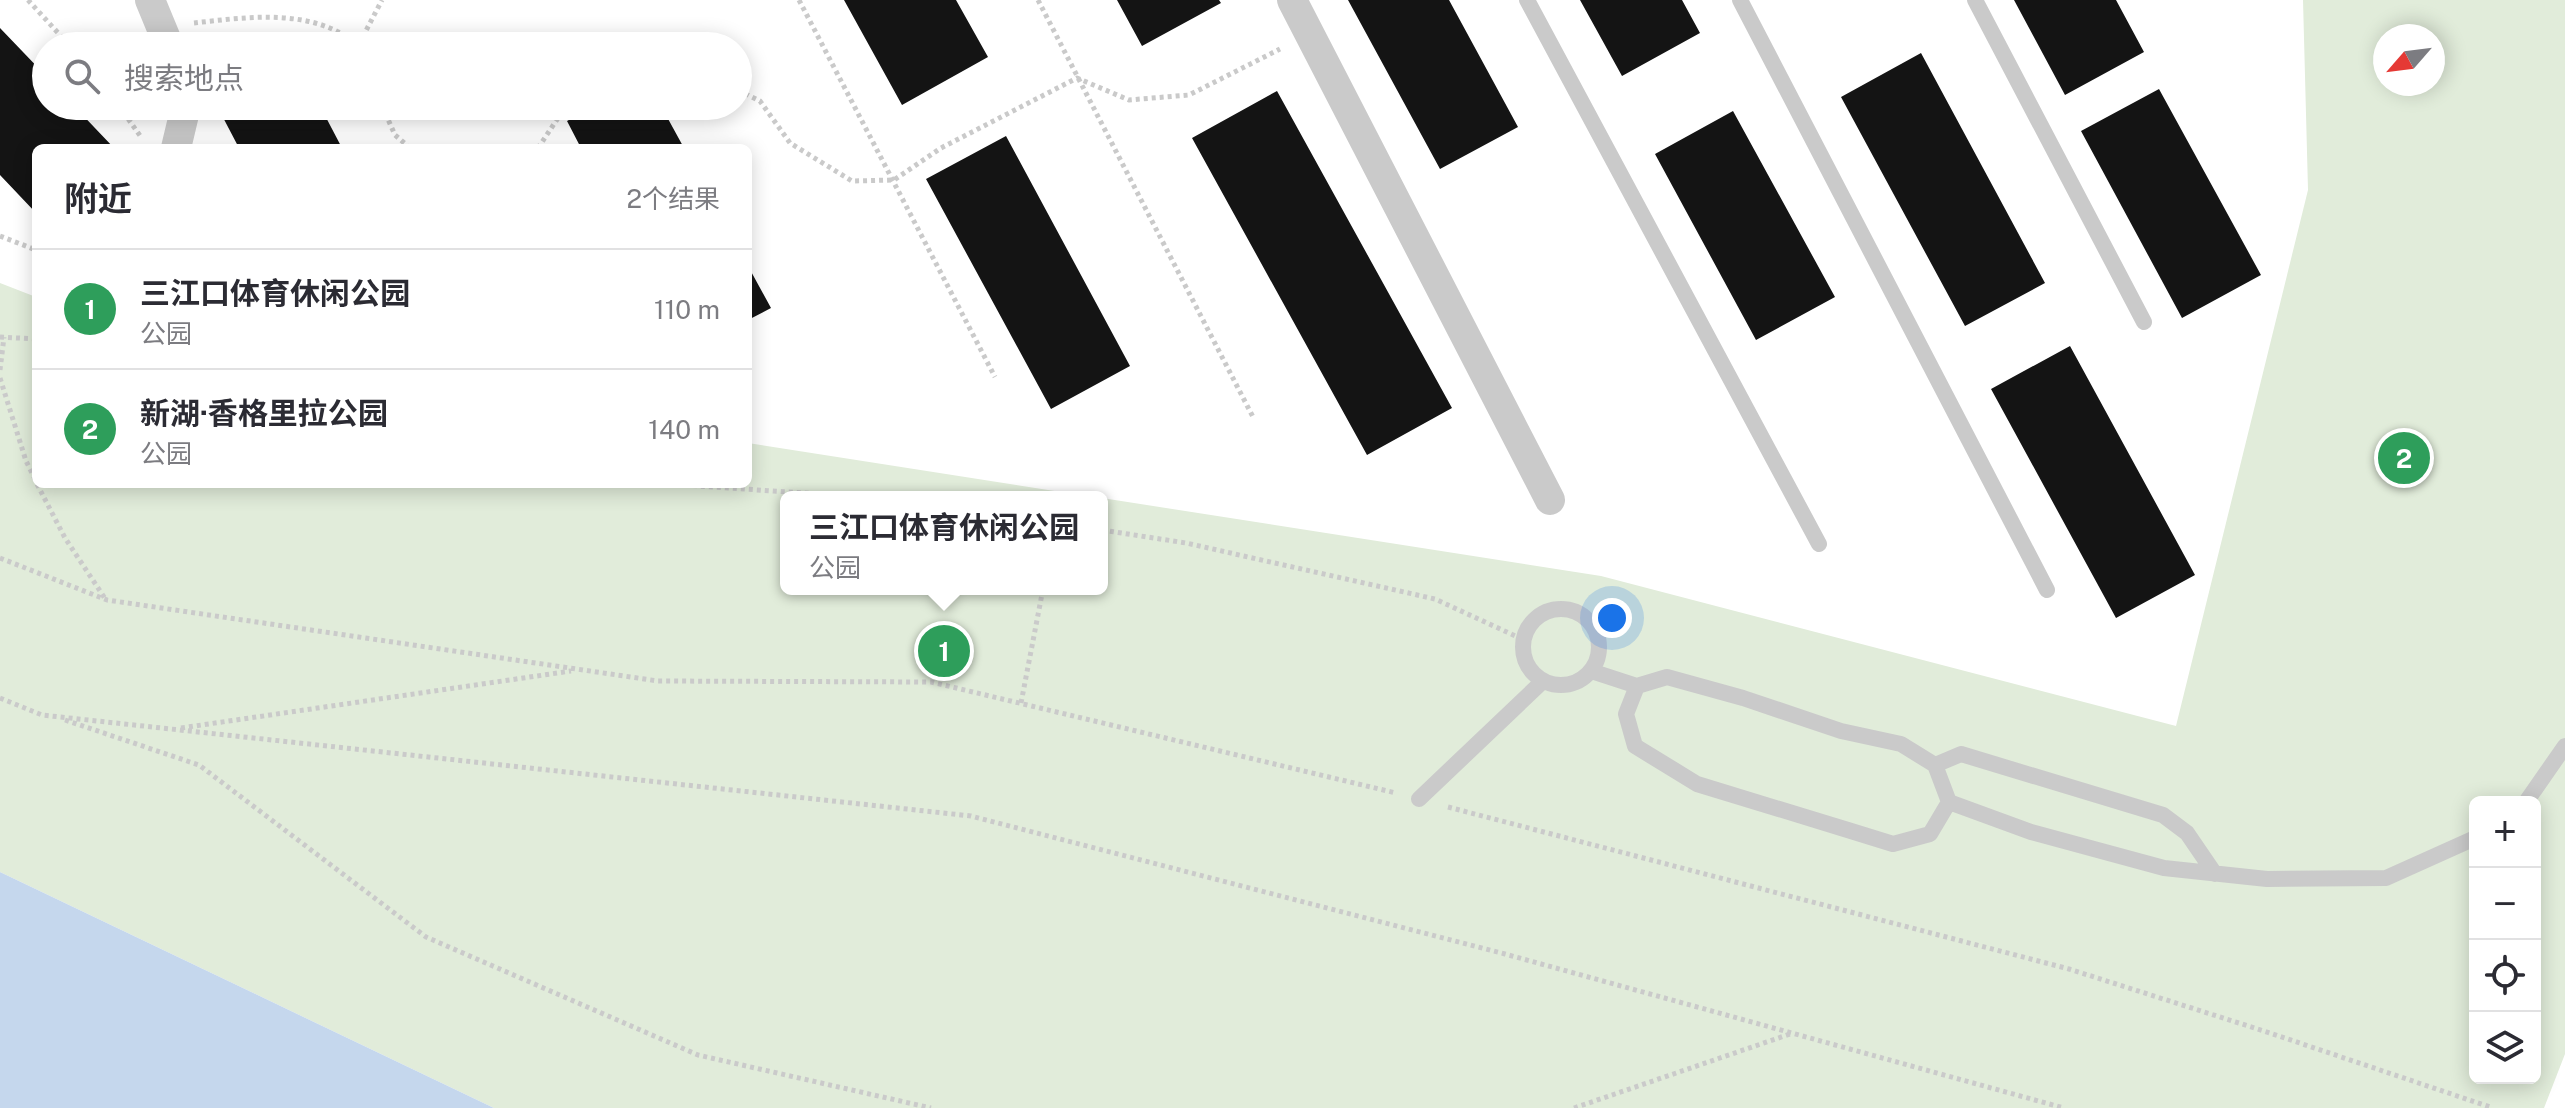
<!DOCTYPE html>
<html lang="zh">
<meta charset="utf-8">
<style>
:root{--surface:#fff;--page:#f2f2f3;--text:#2b2b33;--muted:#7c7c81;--line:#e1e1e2;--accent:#ea580c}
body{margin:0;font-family:"Public Sans","Noto Sans SC",sans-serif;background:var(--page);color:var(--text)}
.controls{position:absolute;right:24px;bottom:24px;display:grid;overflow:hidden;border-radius:12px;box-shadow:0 4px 20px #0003}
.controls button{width:72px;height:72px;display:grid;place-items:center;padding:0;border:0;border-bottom:2px solid var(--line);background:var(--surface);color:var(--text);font:40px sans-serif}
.compass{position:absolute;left:2373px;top:24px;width:72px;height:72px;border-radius:50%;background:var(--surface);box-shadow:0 4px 20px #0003;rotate:242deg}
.you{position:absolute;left:1612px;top:618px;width:28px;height:28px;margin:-20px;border:6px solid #fff;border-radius:50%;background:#1a73e8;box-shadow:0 0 0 12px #1a73e833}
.badge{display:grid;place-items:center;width:52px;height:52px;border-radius:50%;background:var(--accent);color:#fff;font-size:26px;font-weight:700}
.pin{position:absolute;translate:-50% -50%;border:4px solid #fff;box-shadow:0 2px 8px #0006}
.popup{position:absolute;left:780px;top:491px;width:328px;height:104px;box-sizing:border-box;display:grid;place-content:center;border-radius:12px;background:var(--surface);filter:drop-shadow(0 2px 6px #0005);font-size:26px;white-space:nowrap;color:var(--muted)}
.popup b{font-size:30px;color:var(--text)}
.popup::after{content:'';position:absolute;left:50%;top:100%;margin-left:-16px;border:16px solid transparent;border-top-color:var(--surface)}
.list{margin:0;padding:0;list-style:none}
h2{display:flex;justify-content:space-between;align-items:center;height:104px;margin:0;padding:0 32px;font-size:34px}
h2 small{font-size:26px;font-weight:400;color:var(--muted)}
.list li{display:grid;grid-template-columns:52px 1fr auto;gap:24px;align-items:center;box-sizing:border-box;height:120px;padding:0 32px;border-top:2px solid var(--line)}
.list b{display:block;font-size:30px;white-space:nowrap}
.list p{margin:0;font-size:26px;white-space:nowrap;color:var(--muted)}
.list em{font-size:26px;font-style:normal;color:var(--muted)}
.icon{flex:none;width:44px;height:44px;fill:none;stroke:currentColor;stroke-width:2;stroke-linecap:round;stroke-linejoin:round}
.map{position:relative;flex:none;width:2565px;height:1108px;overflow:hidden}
.search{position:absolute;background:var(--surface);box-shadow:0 4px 20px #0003;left:32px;top:32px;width:720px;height:88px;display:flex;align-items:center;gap:20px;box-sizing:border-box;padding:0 28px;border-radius:44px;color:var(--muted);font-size:30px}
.panel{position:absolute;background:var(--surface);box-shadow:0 4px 20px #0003;left:32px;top:144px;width:720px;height:344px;border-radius:12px}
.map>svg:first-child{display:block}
.green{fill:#e1ecda;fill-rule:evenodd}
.water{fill:#c5d7ed}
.building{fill:#141414}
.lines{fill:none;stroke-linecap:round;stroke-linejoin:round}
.path{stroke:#cacaca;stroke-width:5;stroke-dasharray:4 4;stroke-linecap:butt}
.service{stroke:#cacaca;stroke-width:16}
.minor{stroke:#cacaca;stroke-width:30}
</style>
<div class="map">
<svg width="2565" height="1108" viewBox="0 0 2565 1108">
<rect width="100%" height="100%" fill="#fff"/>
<!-- green -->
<path class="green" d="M2303 0H2565V1054L2544 1108H494L0 872V283L36 297V484H748V443L1093 497H786V589H1102V498L1601 576 2176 726 2308 190ZM2385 36H2433V84H2385ZM2475 802H2535V1078H2475Z"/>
<!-- water -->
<path class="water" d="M0 872 494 1108H0Z"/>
<!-- building -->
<path class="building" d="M844 0H956L988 57 902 105Z
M1117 0H1219L1221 3 1142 46Z
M1348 0H1449L1518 127 1440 169Z
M1580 0H1682L1700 33 1622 76Z
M2014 0H2116L2144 52 2065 95Z
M0 28 46 76V106H74L114 148H36V213L0 175Z
M1921 53 2045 283 1965 326 1841 97Z
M2159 89 2261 275 2182 318 2081 131Z
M1277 91 1452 408 1367 455 1192 138Z
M217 106H320L342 148H239Z
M595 106H661L684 148H581L567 121Z
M1733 111 1835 297 1756 340 1655 154Z
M1006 136 1130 366 1051 409 926 179Z
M748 266 771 308 748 320Z
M2070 346 2195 575 2116 618 1991 389Z"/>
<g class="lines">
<!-- path -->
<path class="path" d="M28 0 70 46
M799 0 995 377
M1038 0 1254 419
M194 23C247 17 315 7 359 46
M359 44 382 0
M738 90 760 101 790 143 852 181 894 180 941 148 1077 78 1129 100 1189 95 1280 49
M119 106 141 137
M382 106 395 135 410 148
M538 148 566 106
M0 236 36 250
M0 337 36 339
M0 370 4 337
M0 378 26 461 36 481
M37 484 65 538 106 600
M669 484 863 497
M1102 530 1186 543 1435 599 1522 639
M0 558 107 600 658 681 931 682 1396 793
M0 698 42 715 971 816 1505 954 2064 1108
M1021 703 1043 589
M65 720 199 765 426 937 698 1055 931 1108
M181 728 571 671
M1448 807 2069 969 2264 1031 2493 1108
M1574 1108 1793 1033"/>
<!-- service -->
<path class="service" d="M1527 0 1819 544
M1740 0 2047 590
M1975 0 2144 322
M1523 647a38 38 0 1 1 76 0a38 38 0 1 1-76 0Z
M1591 671 1637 686
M1667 677 1743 698 1841 731 1901 744 1935 765 1949 802 1930 834 1893 844 1851 831 1697 784 1635 746 1626 714 1637 686Z
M1935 765 1961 754 2163 815 2187 833 2215 874
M1419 799 1543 681
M1949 802 2031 832 2164 868 2267 879 2386 878 2475 838
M2526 802 2565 746"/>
<!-- minor -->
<path class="minor" d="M150 0 169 46
M1292 0 1550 500
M176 148 186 106"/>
</g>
</svg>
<div class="controls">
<button>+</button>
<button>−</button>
<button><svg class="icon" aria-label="locate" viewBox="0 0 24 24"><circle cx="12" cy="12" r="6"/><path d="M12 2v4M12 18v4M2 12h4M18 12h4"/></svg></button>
<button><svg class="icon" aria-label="layers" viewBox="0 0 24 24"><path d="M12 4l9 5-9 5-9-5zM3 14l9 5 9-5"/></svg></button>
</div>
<svg class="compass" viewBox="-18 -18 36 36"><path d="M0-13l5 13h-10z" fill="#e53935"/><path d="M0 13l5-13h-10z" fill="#7c7c81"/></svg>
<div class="you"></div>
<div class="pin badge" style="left:944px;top:651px;background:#2e9e5b">1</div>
<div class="popup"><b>三江口体育休闲公园</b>公园</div>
<div class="pin badge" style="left:2404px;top:458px;background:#2e9e5b">2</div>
<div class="search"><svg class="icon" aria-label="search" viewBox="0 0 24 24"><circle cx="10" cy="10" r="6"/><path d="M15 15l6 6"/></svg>搜索地点</div>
<section class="panel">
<h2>附近<small>2个结果</small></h2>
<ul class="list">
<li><span class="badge" style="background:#2e9e5b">1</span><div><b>三江口体育休闲公园</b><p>公园</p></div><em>110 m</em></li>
<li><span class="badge" style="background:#2e9e5b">2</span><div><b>新湖·香格里拉公园</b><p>公园</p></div><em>140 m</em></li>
</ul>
</section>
</div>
